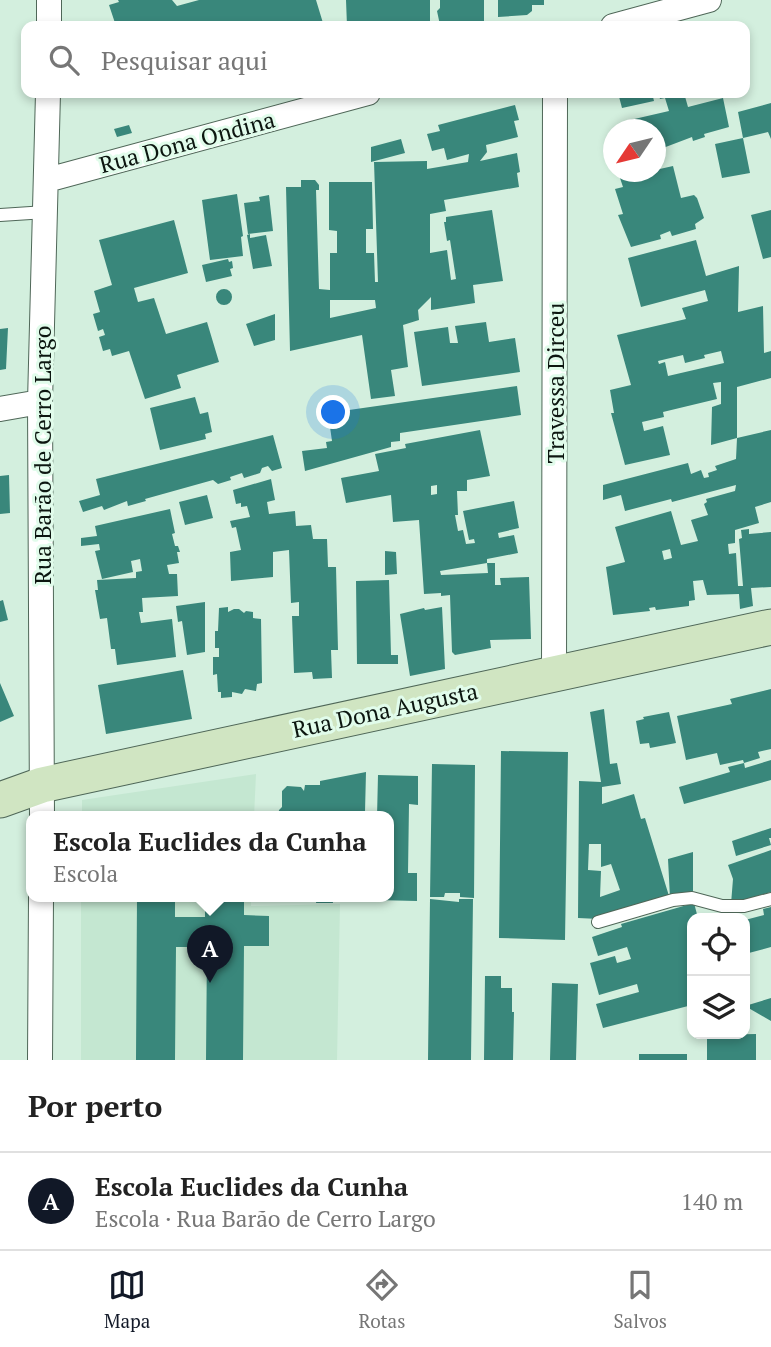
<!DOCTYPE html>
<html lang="pt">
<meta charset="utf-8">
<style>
:root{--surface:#fff;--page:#f2f2f2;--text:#222;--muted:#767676;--line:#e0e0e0;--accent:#111827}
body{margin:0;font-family:"PT Serif",serif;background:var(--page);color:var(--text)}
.controls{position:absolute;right:21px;bottom:21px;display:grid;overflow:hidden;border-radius:14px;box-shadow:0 4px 10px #0003}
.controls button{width:63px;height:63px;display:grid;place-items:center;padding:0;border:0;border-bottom:2px solid var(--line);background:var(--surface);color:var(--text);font:35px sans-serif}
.compass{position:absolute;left:603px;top:119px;width:63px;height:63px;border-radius:50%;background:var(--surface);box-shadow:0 4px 10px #0003;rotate:235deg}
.you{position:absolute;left:334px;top:413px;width:24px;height:24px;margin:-18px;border:5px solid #fff;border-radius:50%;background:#1a73e8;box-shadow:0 0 0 10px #1a73e833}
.badge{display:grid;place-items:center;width:46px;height:46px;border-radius:50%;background:var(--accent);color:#fff;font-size:23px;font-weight:700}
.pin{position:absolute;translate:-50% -58px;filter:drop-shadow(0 2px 4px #0008)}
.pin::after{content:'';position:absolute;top:37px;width:24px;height:21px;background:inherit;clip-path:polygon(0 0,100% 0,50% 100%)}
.popup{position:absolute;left:26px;top:811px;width:368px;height:91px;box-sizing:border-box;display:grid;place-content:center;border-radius:14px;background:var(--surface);filter:drop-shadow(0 2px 5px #0005);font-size:23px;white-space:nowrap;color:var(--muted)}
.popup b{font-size:26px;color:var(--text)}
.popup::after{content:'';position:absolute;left:50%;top:100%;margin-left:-14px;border:14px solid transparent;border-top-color:var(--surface)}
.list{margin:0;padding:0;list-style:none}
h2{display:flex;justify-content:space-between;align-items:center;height:91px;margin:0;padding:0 28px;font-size:30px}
h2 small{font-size:23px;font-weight:400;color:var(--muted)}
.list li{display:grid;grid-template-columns:46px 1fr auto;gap:21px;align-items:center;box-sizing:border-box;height:98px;padding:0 28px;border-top:2px solid var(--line)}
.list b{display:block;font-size:26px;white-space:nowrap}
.list p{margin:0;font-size:23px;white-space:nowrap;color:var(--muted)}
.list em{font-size:23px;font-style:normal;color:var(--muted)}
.icon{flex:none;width:38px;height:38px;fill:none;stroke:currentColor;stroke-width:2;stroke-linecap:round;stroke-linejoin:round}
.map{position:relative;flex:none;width:771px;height:1060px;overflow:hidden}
.search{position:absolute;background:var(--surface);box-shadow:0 4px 10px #0003;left:21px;right:21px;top:21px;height:77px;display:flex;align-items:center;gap:18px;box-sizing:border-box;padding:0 24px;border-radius:14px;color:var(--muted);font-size:26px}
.sheet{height:189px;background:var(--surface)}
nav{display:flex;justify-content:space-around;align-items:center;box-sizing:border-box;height:98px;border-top:2px solid var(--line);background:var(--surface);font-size:19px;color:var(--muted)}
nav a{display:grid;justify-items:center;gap:4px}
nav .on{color:var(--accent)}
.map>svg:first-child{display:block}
.built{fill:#c4e7d1}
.building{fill:#39877b;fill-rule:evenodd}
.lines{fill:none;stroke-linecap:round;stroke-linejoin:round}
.lane-casing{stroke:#4f6758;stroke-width:14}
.street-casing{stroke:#4f6758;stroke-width:26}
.secondary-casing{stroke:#4f6758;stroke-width:37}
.lane{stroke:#fff;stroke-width:12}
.street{stroke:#fff;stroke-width:24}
.secondary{stroke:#d0e5c2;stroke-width:35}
.labels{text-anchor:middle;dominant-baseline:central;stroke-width:6;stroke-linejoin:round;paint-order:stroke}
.street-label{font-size:23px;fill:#0c1610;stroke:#e1fceb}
</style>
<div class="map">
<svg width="771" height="1060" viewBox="0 0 771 1060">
<rect width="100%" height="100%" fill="#d3efde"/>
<!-- built -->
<path class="built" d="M256 774 254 817H82V800Z
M81 897H251V906L340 904 337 1060H81Z"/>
<!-- building -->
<path class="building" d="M118 0H172L177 6 199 0H316L323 23 311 26H116L109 5 119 2Z
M346 0H430V26H347Z
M440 0H484V26L440 25 437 11 440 8Z
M498 0H544V5H532V11L527 15 498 17Z
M618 93H652L654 101 622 108Z
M658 93H684L688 107 723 98 729 127 704 134 705 137 693 141 692 137 663 148V144L656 146V130H632L630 120 669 111 665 98 660 99Z
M771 103V139L768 132 743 138 738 112Z
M515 105 519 120 514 121 518 137 486 145 487 152 480 161 517 153 520 172 517 173 519 187 444 200 446 211 430 214V253L447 250 451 280 456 279 450 240 447 241 444 222H446V217L492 210 503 281 473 285 475 303 431 310V297L418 310 419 320 403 325 408 367 391 370 395 396 371 399 362 335 290 351 286 187H301V180H315L319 185V190H316L319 289 330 290V253H337V231L329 230V182H372L373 229H366V253H374L375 282H378L374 162 427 161V169L468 162 469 154 447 160 444 148 432 151 427 134 440 131 438 125ZM330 300H375L376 308 330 318Z
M129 125 132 133 117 137 114 129Z
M743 138 750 173 722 178 715 144Z
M401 139 405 153 371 162V147Z
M673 166 681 198 694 195 697 198 704 218 695 224 696 229 672 236 670 231 660 235 661 239 631 247 618 215 623 214 615 189 623 187 620 178Z
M237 194 243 236 241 237 243 256 210 260 202 200Z
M269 195 273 231 248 234 244 203 260 201 259 197Z
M771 210V257L763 259 751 215Z
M174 220 188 273 134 288 138 302 154 298 166 334 207 322 219 362 177 375 181 388 145 399 129 351 112 356 110 349 103 351 99 337 105 335 103 329 98 331 93 314 100 312 94 291 112 285 99 240Z
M250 234V238L266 235 272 266 253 269 247 235Z
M696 240 706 276 739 266 738 312 763 306 764 353 771 351V378L737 387V438L711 445 712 407 721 404V382L713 383 717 399 663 412 664 417 642 422 644 431 663 426 670 455 625 465 611 413H614L610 390 631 385 617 335 686 319 682 308 708 301 705 290 641 307 628 258ZM721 351 724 363 668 376 665 362 659 364 658 361 683 355 685 363 705 358 704 355Z
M228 259 229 262 232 261 233 268 230 269 232 276 206 282 202 265Z
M216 297a8 8 0 1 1 16 0a8 8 0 1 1-16 0Z
M275 314V340L254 346 246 324Z
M486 322 489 342 515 338 520 372 422 386 414 332 448 327 450 343H458L455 326Z
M8 328 6 369 0 370V329Z
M517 386 521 415 400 433V441L391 442V447L305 471 302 451 327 448 326 442 332 441 328 413Z
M195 397 200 414 208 412 212 432 205 434 206 439 160 450 150 408Z
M480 430 490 476 467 480V491H457L458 515H455L458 531 463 530 466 544 475 543 474 539 469 540 463 511 514 501 519 528 498 533 499 538 514 535 518 553 487 559V563H495V585H501L500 578 529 577 531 639 490 640 491 648 455 655 452 652 450 595 441 596V593L424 594 419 520 393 522 391 495 346 503 341 478 379 471 375 454 406 448 405 444ZM437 485V494L431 495V486ZM487 563 488 573 441 575 440 571Z
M771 430V502L755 507 759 523 735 530V543L728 544 729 554 736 553 738 586H743L739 539 742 538 741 530 749 529V534L771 532V587L751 588 753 606 740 609 739 594 707 595 703 580 693 581 695 600 689 601V606L656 610 655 607 649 608 650 611 613 615 606 567 625 562 615 527 671 511 681 545 698 541 691 520 708 515 704 504 707 502 706 499 735 491 736 485 672 502 671 499 625 511 621 495 603 500V485L688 463 691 474 701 470 704 478 709 477 708 473 717 470 715 466 736 459 737 438ZM670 549 672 558 664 560 662 551Z
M273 435 282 468 272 471 268 466 262 468 260 473 244 478 242 473 230 477 231 480 218 484 213 480 145 499 146 501 128 506 127 501 104 510 102 506 83 512 79 501 100 495 96 479Z
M9 475 10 513 0 514V476Z
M271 479 275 500 267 502 269 514 295 511 296 526 311 525 313 539H327L328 567H336L338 650H331L332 678 313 679 312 672 294 673 292 616H299V602L291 603 289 550 273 552V577L231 581 230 552 241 550 236 527 232 528 230 521 250 517 247 506 241 507V503L236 504 233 490Z
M207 495 213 518 185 525 179 502Z
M170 509 175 533 172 534 175 546H178L180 552H177L179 563 167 565 169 574H177L178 596 142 598 143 612H139L141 623 172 619 176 657 117 665 115 649H111L107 618 100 619 95 590H98L97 580 136 578V572L142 571 140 559 131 561 133 572 102 579 95 551 100 550 99 544 81 546V538L97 536 95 526Z
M385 551 396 552 397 574 385 575Z
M389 580 391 655H398V664H357L356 581Z
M3 600 8 620 0 622V601Z
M205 602V652L187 655 182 621 178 622 176 606Z
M228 607V612L234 609H239L244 613 246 611 253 612V618L261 619 262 683 257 684 256 691 245 689 242 694 232 692V697L221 698V692H218L217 674 213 675V657H219V648H215V631H218L219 608Z
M442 607 445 669 410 676 400 614 424 608 425 610Z
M183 670 192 719 106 734 98 685Z
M0 683 14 716 0 722Z
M771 689V749L758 752 760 758 744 763 743 760 720 765 717 753 686 760 677 716 732 704 730 699Z
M604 709 610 764 617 763 621 784 602 787V804L634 794 641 819 645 818 669 896 599 919 578 918 579 781 601 782 590 712ZM589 844H601V867L611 864 620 890 600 897 601 871 588 870Z
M669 712 676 743 650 748 649 743 640 744 636 721 644 719 643 717Z
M501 751 568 752 565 940 499 938Z
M771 760V780L684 804 679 787 730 772 728 767 744 763 745 768Z
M432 764 475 765 474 898 460 897V893H445L444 897H430Z
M366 772 365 812H360V817H278L279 810 282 807V791L287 786 301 787 304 791 305 785H320V781Z
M378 775 418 776V805L409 804 408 873H417V901L375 900V897H388V817H377Z
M771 828V838H769L771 845 736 856 732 841Z
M771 850V892L731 904 733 879 728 865Z
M693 852V891L670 898 668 859Z
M137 897H175V917H205V897H244V915L269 916V946H244L243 1060H206L207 947H176L175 1060H136Z
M317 897H332L333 903H316Z
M430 899 459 902V899H473L471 1060H428Z
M694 903 698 918H692V1005L603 1028 596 1004 639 992 637 984 599 995 590 963 615 956 617 963 631 959 627 947 598 956 592 937 622 927 621 924Z
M771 907V947L745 954V920L764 915 763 909Z
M485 976H501V988H512V1012H514L513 1060H484Z
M552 983 578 984 576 1060H550Z
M771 998V1021L745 1006Z
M756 1034V1060H707V1035Z
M639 1054H687V1060H639Z"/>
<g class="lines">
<!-- lane casing -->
<g class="lane-casing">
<path id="lane" d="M0 215 46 212
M598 922 673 900 692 898 722 906H744L771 899"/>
</g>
<!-- street casing -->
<g class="street-casing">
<path id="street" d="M49 26V0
M613 26 709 0
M47 180 368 93
M0 409 40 402
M554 673 555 93
M42 817 40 402 48 93
M40 1060 41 897"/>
</g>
<!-- secondary casing -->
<g class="secondary-casing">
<path id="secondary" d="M0 800 42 785 771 627"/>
</g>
<!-- lane -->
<use href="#lane" class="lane"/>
<!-- street -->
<use href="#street" class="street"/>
<!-- secondary -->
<use href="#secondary" class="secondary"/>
</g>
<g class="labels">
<!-- street labels -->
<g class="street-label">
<text transform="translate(187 142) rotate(-15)">Rua Dona Ondina</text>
<text transform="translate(555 383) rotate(-90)">Travessa Dirceu</text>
<text transform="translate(42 455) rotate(-90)">Rua Barão de Cerro Largo</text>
<text transform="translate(385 710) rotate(-12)">Rua Dona Augusta</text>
</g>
</g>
</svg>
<div class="controls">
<button><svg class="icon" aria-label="locate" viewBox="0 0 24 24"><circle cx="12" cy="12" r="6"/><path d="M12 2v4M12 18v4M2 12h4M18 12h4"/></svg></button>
<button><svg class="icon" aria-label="layers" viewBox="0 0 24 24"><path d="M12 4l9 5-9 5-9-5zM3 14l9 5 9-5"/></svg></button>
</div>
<svg class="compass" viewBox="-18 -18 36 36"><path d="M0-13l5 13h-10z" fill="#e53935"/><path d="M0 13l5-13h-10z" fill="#767676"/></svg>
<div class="you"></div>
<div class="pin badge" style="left:210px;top:983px">A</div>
<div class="popup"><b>Escola Euclides da Cunha</b>Escola</div>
<div class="search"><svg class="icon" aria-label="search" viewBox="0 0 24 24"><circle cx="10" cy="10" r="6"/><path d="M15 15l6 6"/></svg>Pesquisar aqui</div>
</div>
<section class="sheet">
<h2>Por perto<small></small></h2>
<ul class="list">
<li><span class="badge">A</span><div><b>Escola Euclides da Cunha</b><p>Escola · Rua Barão de Cerro Largo</p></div><em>140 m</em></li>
</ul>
</section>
<nav>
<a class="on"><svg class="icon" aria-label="map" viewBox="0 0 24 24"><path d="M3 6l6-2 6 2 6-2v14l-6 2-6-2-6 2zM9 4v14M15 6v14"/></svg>Mapa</a>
<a><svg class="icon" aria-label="directions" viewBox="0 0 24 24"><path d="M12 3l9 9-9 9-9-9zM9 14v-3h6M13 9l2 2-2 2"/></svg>Rotas</a>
<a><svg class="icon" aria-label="saved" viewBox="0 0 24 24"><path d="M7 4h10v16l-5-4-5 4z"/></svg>Salvos</a>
</nav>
